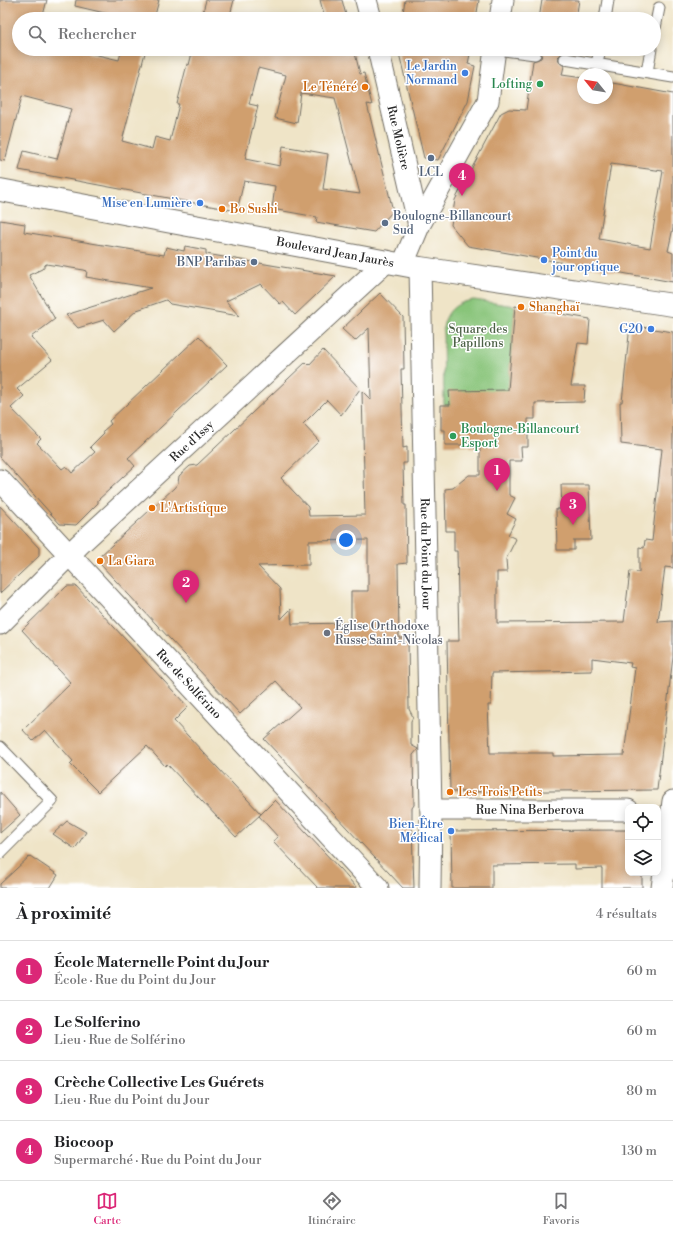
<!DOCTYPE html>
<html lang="fr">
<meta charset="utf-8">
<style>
:root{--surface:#fff;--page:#f2f2f2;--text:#202124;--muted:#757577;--line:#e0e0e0;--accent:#db2777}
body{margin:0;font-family:"Libre Bodoni",serif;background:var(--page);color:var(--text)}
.controls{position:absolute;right:12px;bottom:12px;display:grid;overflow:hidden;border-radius:8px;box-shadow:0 2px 10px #0003}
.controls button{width:36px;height:36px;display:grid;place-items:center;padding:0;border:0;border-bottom:1px solid var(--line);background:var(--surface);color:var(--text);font:20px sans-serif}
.compass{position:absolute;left:577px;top:68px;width:36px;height:36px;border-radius:50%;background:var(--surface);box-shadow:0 2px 10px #0003;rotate:300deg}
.you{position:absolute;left:346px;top:540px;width:14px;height:14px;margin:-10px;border:3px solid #fff;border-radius:50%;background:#1a73e8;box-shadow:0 0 0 6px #1a73e833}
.badge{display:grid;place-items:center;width:26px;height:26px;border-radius:50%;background:var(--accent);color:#fff;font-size:13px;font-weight:700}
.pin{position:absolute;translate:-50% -33px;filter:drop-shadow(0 1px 2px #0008)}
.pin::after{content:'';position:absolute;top:21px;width:14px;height:12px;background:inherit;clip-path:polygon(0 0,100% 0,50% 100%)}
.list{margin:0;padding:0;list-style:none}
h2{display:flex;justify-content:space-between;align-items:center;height:52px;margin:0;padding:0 16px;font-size:17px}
h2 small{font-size:13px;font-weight:400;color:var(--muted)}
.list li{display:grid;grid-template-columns:26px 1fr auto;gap:12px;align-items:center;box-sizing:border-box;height:60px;padding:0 16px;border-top:1px solid var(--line)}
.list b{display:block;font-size:15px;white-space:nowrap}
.list p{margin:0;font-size:13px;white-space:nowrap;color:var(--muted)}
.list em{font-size:13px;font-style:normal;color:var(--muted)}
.icon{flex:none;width:22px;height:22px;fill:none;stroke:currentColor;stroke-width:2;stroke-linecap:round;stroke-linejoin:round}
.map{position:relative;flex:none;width:673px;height:888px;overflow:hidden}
.search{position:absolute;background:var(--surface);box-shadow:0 2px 10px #0003;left:12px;right:12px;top:12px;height:44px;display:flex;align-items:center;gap:10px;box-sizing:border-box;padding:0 14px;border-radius:22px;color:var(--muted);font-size:15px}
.sheet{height:292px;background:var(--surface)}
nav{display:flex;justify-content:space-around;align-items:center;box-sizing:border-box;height:56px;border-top:1px solid var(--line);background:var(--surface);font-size:11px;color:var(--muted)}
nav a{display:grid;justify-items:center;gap:2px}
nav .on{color:var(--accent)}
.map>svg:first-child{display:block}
.green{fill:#88c479;stroke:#5a7852}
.building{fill:#d09f6e;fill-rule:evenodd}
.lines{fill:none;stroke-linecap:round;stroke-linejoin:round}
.service-casing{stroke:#706c62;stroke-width:13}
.minor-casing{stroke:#706c62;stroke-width:23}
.tertiary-casing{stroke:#706c62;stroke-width:24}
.service{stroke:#fff;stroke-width:11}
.minor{stroke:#fff;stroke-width:21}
.tertiary{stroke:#fff;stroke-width:22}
.shop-dot{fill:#3f7fe0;stroke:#fff;stroke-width:1.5}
.leisure-dot{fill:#2e9e5b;stroke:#fff;stroke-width:1.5}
.food-dot{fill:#e8710a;stroke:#fff;stroke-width:1.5}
.service-dot{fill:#5c6f8a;stroke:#fff;stroke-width:1.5}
.worship-dot{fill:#6b7280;stroke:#fff;stroke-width:1.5}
.labels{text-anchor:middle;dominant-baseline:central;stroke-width:3;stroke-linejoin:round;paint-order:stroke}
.shop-label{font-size:12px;fill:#366cbe;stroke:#fff;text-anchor:end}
.leisure-label{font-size:12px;fill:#27864d;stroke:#fff;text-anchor:end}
.food-label{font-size:12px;fill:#c56008;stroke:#fff;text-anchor:start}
.street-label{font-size:12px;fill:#2b2b2b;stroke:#fff}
.service-label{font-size:12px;fill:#4e5e75;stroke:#fff}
.park-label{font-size:12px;fill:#4c6146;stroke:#fff}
.worship-label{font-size:12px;fill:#5b616d;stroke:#fff;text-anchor:start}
</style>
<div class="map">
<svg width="673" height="888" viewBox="0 0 673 888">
<rect width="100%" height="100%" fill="#fff"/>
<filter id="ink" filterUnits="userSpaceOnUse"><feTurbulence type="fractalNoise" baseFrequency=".025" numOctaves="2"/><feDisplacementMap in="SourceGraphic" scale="8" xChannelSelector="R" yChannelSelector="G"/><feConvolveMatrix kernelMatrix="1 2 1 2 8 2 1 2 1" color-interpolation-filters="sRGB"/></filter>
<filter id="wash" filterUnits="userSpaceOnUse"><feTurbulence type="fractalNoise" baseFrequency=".012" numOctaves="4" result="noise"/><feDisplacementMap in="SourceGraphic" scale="16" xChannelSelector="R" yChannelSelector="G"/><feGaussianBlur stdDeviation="0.9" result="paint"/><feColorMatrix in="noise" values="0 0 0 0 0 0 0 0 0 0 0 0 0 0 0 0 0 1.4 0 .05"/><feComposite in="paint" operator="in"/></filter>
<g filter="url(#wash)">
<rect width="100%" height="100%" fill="#efe4c7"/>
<!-- green -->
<path class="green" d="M474 300 515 306 507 404 444 405 443 328C446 310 457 302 474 300Z"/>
<g id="blocks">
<!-- building -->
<path class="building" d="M0 0H47L42 19H19V49H90L89 53 119 60 122 49H146L122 141 152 149 155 137 170 141 179 104H177L187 64 189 65 193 49H354L360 74 364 73 367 86 372 105 367 104 393 211 374 232 316 222 317 217 272 209 275 186 244 181 237 211 19 170 24 151 57 159 71 109 22 96 5 161 0 160ZM258 68 286 75 275 118 297 123 301 93 335 98 360 194 323 189 328 154 283 146 280 166 245 159 258 106 249 104Z
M76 0H159L154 19H130L75 6Z
M206 0H234L229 19H201Z
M320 0H342L347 19H325Z
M405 0H479L476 19H402Z
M542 0H579L576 19H539Z
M398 49H471L468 64 475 66 468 101 438 160 424 158Z
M540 49H567L566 52 562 53 558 57 559 62 564 66 562 75 583 78V98H607V82L673 94V228L668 251 673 253V282L468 246 451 225 455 200 501 113 509 109 526 110 533 61 541 58 542 54ZM611 164 663 171 650 248 599 239Z
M0 220 25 224 24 232 164 255 166 247 184 251 185 246 206 250V254L336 276 295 315 283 302 280 304 261 284 226 301 239 316 170 304 166 300 137 310 114 331 104 320 78 328 66 315 151 288 86 277 87 271 84 270 46 264 42 269 29 275 55 319 31 337 52 360 17 389 24 396 11 408 41 439 37 443 62 469 66 466 72 473 95 452 90 447 104 433 103 431 111 424 109 421 199 336 227 365 128 458 135 466 98 500V503L76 525 60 524 0 457Z
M380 293 403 317 404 369H401L403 448 407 447V463H403L404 505H406L407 563 398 564 399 638H408L409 709 413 717 411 721V745L418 749 413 755 414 805 412 808V830L414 888H403L264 739 300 707 276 681 240 714 101 565 100 561V556L174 488 178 483 179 476 190 466 197 465 306 362 309 365 323 350 360 389 341 415 327 400 303 424 319 441 281 478 308 507 309 516 365 515 362 391 371 400 369 328 355 341 342 329ZM368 540V591H351V623L292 624 291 609 281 619 280 589 258 566 309 565V541Z
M515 306 590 319 588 344 578 343 571 386H585L584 402 535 403V419H528V447H521L522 461H509V495L515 498 507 514 516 519 508 535 516 539 506 559 507 572H497V623L624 622 630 571 639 572V547L644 548 645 540 652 541 662 449 621 444 620 402H622L630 325 673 332V568L665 567 658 622 673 621V657L657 790 450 792 447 641H459L457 551H454V531H446L445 489 453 488 469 475H480V447H470V445H445V430H441V405H450L449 391 508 390ZM592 658 631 663 630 667 635 668 624 755 553 756V753H490L488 705H491L492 673 592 671Z
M561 485H589L591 540H574V550H557L556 509H562Z
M0 506 39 548V556L0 593Z
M67 586H76L188 707 174 721 261 814 236 837 167 764 165 766 147 746 98 792 70 764 73 761 45 730 33 741 23 730 71 683 22 630Z
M0 792 20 815 0 833Z
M275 800 339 868 357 888H318L273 841 278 837 259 816Z
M67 821 86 832 75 849 53 834Z
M628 830V873H642V888H602V868L575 869V864L492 865V888H452L451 831Z
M30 856 58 875 50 888H0V884Z"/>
</g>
</g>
<g filter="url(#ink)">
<use href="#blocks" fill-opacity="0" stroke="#706c62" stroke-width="1"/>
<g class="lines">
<!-- service casing -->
<g class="service-casing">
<path id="service" d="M605 19 608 0
M654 33 659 8
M496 49 535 54
M565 59 673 77
M597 64 600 49
M647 72 651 49
M0 747 52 801 0 853"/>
</g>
<!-- minor casing -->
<g class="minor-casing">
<g id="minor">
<path d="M366 0 371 19"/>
<path d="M500 19 503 0"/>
<path id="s1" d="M378 49 419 226"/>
<path d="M403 264 419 226 488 101 495 49"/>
<path id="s2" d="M420 268 431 810 430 888"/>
<path id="s3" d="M0 480 378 888"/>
<path id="s4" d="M0 624 80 544 387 261"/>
<path id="s5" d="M431 810H628"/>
<path d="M662 888 673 801"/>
</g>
</g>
<!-- tertiary casing -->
<g class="tertiary-casing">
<g id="tertiary">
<path id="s6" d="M0 190 420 268 673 305"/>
</g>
</g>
<!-- service -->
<use href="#service" class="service"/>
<!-- minor -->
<use href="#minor" class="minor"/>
<!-- tertiary -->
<use href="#tertiary" class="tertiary"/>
</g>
</g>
<!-- markers -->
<g class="shop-dot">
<circle cx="465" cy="73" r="4"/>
<circle cx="200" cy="203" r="4"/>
<circle cx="544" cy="260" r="4"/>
<circle cx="651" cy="329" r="4"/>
<circle cx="451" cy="831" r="4"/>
</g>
<g class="leisure-dot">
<circle cx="540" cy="84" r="4"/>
<circle cx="453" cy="436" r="4"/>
</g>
<g class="food-dot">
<circle cx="365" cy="87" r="4"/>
<circle cx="222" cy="209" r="4"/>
<circle cx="521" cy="307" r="4"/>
<circle cx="152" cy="508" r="4"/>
<circle cx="100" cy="561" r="4"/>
<circle cx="450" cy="792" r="4"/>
</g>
<g class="service-dot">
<circle cx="431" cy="158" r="4"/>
<circle cx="385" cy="223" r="4"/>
<circle cx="254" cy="262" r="4"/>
</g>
<circle class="worship-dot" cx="327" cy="633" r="4"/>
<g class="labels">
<!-- shop labels -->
<g class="shop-label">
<text x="457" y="66">Le Jardin<tspan x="457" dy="14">Normand</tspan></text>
<text x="192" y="203">Mise en Lumière</text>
<text x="552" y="253" text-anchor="start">Point du<tspan x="552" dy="14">jour optique</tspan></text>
<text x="643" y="329">G20</text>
<text x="443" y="824">Bien-Être<tspan x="443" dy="14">Médical</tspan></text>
</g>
<!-- leisure labels -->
<g class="leisure-label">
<text x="532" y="84">Lofting</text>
<text x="461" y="429" text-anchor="start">Boulogne-Billancourt<tspan x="461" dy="14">Esport</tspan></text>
</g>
<!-- food labels -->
<g class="food-label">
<text x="357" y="87" text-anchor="end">Le Ténéré</text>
<text x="230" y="209">Bo Sushi</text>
<text x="529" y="307">Shanghaï</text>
<text x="160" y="508">L'Artistique</text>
<text x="108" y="561">La Giara</text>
<text x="458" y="792">Les Trois Petits</text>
</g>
<!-- street labels -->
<g class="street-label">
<text stroke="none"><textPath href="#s1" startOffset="91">Rue Molière</textPath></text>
<text stroke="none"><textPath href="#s6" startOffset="341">Boulevard Jean Jaurès</textPath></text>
<text stroke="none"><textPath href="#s4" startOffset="265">Rue d'Issy</textPath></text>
<text stroke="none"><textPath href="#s2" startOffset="286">Rue du Point du Jour</textPath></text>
<text stroke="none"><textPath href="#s3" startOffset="278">Rue de Solférino</textPath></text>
<text stroke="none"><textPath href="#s5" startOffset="99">Rue Nina Berberova</textPath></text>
</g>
<!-- service labels -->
<g class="service-label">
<text x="431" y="172">LCL</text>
<text x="393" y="216" text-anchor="start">Boulogne-Billancourt<tspan x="393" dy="14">Sud</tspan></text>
<text x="246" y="262" text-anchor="end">BNP Paribas</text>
</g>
<!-- park labels -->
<g class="park-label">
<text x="478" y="329">Square des<tspan x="478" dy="14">Papillons</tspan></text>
</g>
<!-- worship labels -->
<g class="worship-label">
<text x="335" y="626">Église Orthodoxe<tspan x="335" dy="14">Russe Saint-Nicolas</tspan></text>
</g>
</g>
</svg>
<div class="controls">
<button><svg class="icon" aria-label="locate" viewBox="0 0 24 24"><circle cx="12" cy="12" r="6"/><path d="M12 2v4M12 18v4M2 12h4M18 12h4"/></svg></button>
<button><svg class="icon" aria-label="layers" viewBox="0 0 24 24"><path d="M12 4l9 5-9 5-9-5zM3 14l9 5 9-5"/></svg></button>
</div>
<svg class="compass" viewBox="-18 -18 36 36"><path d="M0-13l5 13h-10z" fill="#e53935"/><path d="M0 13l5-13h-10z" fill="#757577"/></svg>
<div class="you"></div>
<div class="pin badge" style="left:497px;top:491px">1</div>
<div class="pin badge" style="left:186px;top:603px">2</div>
<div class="pin badge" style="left:573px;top:525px">3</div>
<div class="pin badge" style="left:462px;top:196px">4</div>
<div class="search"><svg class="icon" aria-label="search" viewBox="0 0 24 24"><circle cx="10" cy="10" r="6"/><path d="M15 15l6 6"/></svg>Rechercher</div>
</div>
<section class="sheet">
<h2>À proximité<small>4 résultats</small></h2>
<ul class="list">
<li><span class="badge">1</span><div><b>École Maternelle Point du Jour</b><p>École · Rue du Point du Jour</p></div><em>60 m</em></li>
<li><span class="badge">2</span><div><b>Le Solferino</b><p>Lieu · Rue de Solférino</p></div><em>60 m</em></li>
<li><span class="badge">3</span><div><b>Crèche Collective Les Guérets</b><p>Lieu · Rue du Point du Jour</p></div><em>80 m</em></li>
<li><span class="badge">4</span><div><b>Biocoop</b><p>Supermarché · Rue du Point du Jour</p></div><em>130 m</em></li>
</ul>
</section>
<nav>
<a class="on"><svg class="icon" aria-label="map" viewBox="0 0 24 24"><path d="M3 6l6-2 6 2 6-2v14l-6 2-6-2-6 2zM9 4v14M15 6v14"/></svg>Carte</a>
<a><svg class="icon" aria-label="directions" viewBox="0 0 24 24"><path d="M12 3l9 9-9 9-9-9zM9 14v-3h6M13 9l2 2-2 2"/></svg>Itinéraire</a>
<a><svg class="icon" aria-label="saved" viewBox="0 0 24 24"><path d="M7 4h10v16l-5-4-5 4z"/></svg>Favoris</a>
</nav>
